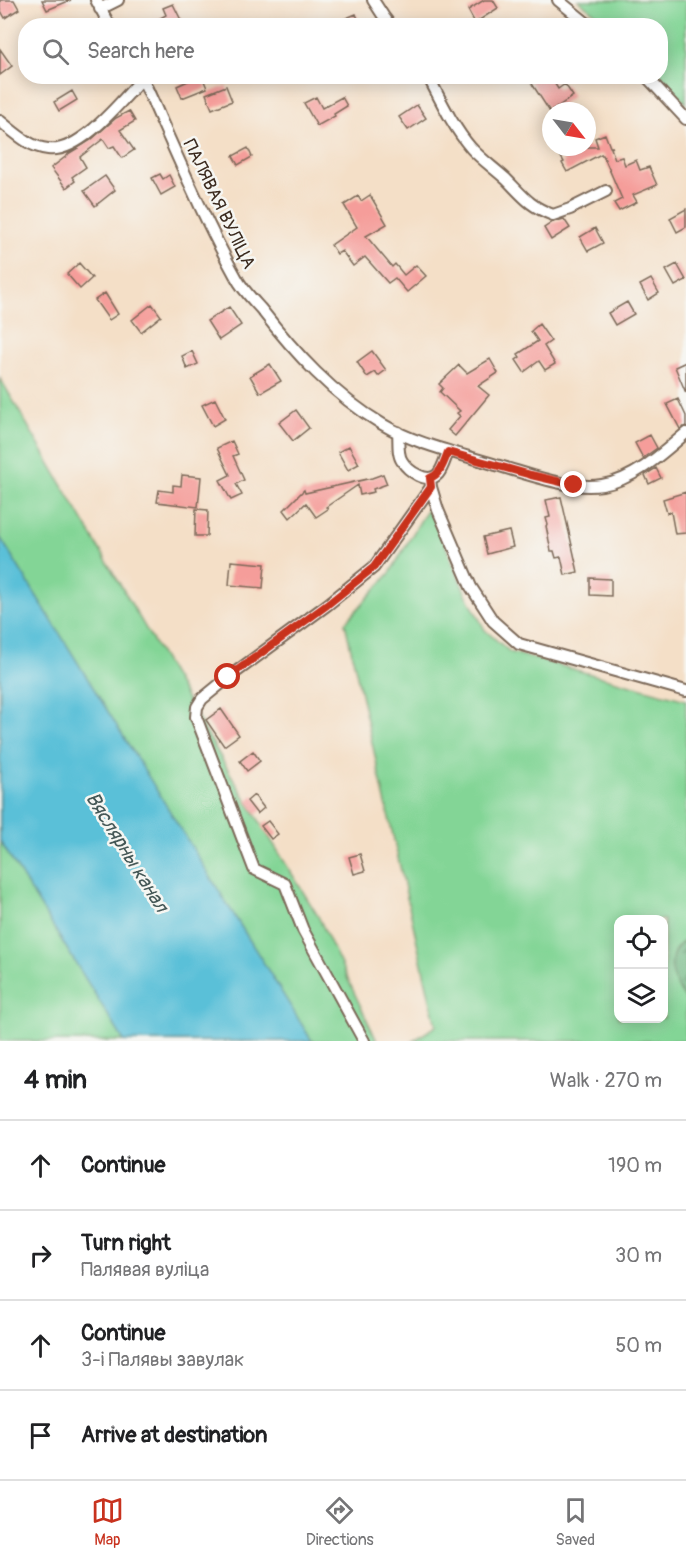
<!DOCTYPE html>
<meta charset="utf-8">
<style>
:root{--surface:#fff;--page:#f6f6f6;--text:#202124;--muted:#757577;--line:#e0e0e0;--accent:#c8321e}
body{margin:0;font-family:Pangolin,sans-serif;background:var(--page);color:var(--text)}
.controls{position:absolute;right:18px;bottom:18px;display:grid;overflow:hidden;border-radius:12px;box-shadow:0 3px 15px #0003}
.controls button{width:54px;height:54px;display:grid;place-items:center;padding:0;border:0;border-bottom:2px solid var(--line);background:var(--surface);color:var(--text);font:30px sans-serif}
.compass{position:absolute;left:542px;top:102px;width:54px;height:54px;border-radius:50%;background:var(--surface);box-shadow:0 3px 15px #0003;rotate:121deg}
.stop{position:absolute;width:18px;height:18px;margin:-14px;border:4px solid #c8321e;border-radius:50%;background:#fff}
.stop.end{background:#c8321e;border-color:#fff;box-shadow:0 2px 6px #0008}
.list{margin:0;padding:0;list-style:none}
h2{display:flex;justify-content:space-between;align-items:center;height:78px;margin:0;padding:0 24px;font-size:26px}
h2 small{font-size:20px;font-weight:400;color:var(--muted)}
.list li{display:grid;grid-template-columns:39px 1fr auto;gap:18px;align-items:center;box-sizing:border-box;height:90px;padding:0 24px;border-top:2px solid var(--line)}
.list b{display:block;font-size:22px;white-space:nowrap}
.list p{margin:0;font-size:20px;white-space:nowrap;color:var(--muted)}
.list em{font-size:20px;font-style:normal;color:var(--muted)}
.icon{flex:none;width:33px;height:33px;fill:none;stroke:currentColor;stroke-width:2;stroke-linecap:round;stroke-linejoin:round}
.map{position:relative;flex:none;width:686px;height:1041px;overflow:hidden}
.search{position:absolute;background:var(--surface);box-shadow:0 3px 15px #0003;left:18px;right:18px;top:18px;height:66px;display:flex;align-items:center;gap:15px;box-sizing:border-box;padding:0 21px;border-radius:24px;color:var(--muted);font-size:22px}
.sheet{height:438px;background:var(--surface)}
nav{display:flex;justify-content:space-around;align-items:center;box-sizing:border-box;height:84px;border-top:2px solid var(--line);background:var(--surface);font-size:16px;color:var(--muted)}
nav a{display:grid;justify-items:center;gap:3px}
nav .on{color:var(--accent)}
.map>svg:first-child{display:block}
.green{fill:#83d596;stroke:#5f805a;stroke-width:1.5;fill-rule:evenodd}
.forest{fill:url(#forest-firs);stroke:#52704e;stroke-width:1.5}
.water{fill:#5ac0d8;stroke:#4a757b;stroke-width:1.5}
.building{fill:#f59d9a}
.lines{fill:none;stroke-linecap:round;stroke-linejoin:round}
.minor-casing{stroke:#7c6959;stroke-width:14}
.minor{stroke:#fff;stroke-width:10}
.route{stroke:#c8321e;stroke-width:8}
.labels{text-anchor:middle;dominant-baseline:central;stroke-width:5;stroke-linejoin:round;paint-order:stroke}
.street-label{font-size:18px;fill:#3b2a1e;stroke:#f6f6f2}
.water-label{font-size:20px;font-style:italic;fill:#445756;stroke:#f6f6f2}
</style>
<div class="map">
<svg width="686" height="1041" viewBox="0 0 686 1041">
<defs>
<pattern id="forest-firs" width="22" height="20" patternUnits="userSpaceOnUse" patternTransform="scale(1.5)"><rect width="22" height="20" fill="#6ab67f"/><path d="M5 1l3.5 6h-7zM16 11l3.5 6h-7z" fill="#589467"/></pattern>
</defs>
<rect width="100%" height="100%" fill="#f6f6f2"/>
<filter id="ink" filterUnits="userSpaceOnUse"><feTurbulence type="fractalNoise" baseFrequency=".0167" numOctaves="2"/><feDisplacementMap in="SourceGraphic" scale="12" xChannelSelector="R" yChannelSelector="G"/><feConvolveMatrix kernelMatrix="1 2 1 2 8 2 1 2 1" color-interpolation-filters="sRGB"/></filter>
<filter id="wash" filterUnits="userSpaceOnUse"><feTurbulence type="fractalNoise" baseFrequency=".008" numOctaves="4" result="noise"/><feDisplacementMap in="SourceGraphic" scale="24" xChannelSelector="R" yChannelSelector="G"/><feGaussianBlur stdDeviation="1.35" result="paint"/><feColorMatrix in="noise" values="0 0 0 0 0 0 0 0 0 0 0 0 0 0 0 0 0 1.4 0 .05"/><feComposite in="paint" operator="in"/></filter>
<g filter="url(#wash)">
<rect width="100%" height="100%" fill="#f4dfc7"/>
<!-- green -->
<path class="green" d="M578 0H686V104L661 75 660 26 610 25Z
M0 378 231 775 318 916 377 1041H0Z
M429 506 464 590 485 630 510 652 686 700V1041H413L436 1026 345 623 390 573ZM618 920H664V1018H618Z"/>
<!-- forest -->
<path class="forest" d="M686 940V1000C672 982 662 954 686 940Z"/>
<!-- water -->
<path class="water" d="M0 537 312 1041H124L0 841Z"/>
<g id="blocks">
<!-- building -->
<path class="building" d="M0 0H14L19 9 5 18 0 9Z
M42 0H71L47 10Z
M484 0H493L498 8 475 23 468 10Z
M173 4 181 20 167 26H146L166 15 163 8Z
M356 14 361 26H329V25Z
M0 49 12 66 0 75Z
M199 76H202L207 88 182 98 177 86Z
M527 76H550L558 89 565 84 573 96 550 112Z
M226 86 232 101 212 109 206 94Z
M72 91 77 100 59 111 54 102Z
M316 97 322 108 342 97 347 106 334 114 335 116 317 126 304 103Z
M417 105 426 118 408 130 399 117Z
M129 111 135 121 120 130 134 150 122 158 114 146 109 148 103 139 80 157 86 167 72 177 75 181 66 188 51 168 68 155V154L91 140 116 118Z
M605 134 610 147H613L611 148 615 159 622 157 625 165 636 160 640 170 649 167 657 185 633 195 637 202 619 211 614 203 622 199 603 155H601V154L567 172 562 163 564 162 555 147H598L595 138Z
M248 148 252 157 238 165 233 156Z
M160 174 163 179 169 175 175 187 161 195 152 178Z
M105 176 115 190 95 206 84 191Z
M370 195 387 224 366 236 392 267 395 264 404 275 416 265 426 276 407 292 395 278 388 283 365 257 353 266 342 251 337 254 331 245 357 227 344 205 358 196 361 201Z
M686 209V227L677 232 670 218Z
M564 219 570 228 551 240 544 228 553 222Z
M595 228 603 243 588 251 580 237Z
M79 263 92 278 80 289 67 274Z
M677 264 686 280 675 286 666 270Z
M651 279 659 293 648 300 640 285Z
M105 293 118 314 109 320 95 300Z
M627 302 634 314 615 325 608 313Z
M152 304 161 316 141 332 132 320Z
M229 307 241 325 219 340 207 321Z
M539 324 551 341 544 346 555 364 545 370 539 361 524 372 516 360 520 357 518 354 538 341 531 331Z
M192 351 198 364 187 369 182 356Z
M372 351 386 370 378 376 375 372 367 377 357 362Z
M490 359 498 373 478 386 489 395 455 436 448 430 460 416 457 413 460 411 440 392 443 388 439 384 459 365 467 373Z
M686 362V393L675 367Z
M270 364 281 381 260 393 250 376Z
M215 399 225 419 213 426 202 405Z
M678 399 686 416V426L680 429 667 404Z
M296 410 309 428 293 441 279 423Z
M650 435 657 448 643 458 635 443Z
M232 441 238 454 233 456 244 480 236 484 242 495 231 500 220 480 230 475 217 448Z
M349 446 359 464 348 470 338 452Z
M656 468 661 478 649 484 645 475Z
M383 474 387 484 373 489 374 492 360 495 358 485 326 507 328 509 316 517 306 503 290 518 284 510 304 490 305 493 372 478Z
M182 475 201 477 198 507 157 502 159 490 173 492V485L181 486Z
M686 492V533L675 534 671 512 667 513 663 499Z
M561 497 578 572 565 575 561 557 556 558 554 551H551L546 526 548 525 546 518 550 517 546 500Z
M196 509 208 510 207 536H195Z
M509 531 513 547 487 554 483 537Z
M231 561 265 564 263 588 229 585Z
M590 578 611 579V596L590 595Z
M221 709 239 735 224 746 206 720Z
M253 751 260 761 247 771 240 761Z
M254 795 264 808 257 814 247 801Z
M268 821 278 834 271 839 261 826Z
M360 854 365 871 354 874 349 857Z"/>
</g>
</g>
<g filter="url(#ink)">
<use href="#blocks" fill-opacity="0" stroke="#7c6959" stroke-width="1.5"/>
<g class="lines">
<!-- minor casing -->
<g class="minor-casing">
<path id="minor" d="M96 0 110 26
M373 0 384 17 391 26
M558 0 590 26
M100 9 118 0
M141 76C151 96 160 118 169 138 190 185 211 232 236 277 242 289 252 299 261 309 295 353 333 395 382 424 417 445 458 453 496 465 529 474 569 490 602 485 634 480 663 453 686 433
M428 76C441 101 453 127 471 148 482 160 494 168 506 179 523 196 529 206 553 215L570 209 606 191
M646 76 686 119
M0 121C14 132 29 147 48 149 80 154 122 100 142 79
M398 432C399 441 397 454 402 461 408 471 428 485 438 474 443 468 445 459 448 452
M430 478 431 487 438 510 471 587 493 621 519 644 686 691
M364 1041 303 930 285 884 254 869 196 717 197 707 202 699 229 677 327 605 374 567 431 487"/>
</g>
<!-- minor -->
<use href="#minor" class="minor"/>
</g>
</g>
<g class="lines" filter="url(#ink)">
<!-- route -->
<path class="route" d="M228 677 327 605 374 567 431 487 430 478C441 474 444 462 448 452L531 475 574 485"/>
</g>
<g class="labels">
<!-- street labels -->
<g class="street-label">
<text transform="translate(219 204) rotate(64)">ПАЛЯВАЯ ВУЛІЦА</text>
</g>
<!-- water labels -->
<g class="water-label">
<text transform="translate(127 852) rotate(58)">Вяслярны канал</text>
</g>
</g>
</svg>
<div class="controls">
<button><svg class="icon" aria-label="locate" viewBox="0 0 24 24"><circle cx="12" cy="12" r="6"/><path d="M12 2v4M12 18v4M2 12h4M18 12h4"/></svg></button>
<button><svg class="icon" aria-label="layers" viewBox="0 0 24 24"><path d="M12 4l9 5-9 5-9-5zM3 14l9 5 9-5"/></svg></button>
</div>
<svg class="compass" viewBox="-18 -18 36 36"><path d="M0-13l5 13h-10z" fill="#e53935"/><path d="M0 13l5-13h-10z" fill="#757577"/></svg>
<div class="stop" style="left:228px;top:677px"></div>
<div class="stop end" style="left:574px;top:485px"></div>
<div class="search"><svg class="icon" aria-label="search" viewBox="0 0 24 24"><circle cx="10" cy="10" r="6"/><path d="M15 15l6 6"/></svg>Search here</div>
</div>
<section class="sheet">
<h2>4 min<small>Walk · 270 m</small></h2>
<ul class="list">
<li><svg class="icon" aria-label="ahead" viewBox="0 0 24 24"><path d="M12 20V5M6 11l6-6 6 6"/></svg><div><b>Continue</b></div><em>190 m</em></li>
<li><svg class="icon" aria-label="right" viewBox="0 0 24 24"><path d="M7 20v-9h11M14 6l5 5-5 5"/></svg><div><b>Turn right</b><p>Палявая вуліца</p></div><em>30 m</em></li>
<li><svg class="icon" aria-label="ahead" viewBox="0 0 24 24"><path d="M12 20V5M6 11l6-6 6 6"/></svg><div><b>Continue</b><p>3-і Палявы завулак</p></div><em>50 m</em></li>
<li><svg class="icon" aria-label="arrive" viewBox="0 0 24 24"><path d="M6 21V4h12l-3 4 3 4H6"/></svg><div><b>Arrive at destination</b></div></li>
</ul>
</section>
<nav>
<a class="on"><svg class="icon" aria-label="map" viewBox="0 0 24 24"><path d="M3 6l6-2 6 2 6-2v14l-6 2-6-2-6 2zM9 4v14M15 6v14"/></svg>Map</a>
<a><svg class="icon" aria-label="directions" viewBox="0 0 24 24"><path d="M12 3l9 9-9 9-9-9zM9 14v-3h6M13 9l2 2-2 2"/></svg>Directions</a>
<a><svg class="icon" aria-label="saved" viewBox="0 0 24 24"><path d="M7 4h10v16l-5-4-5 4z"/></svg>Saved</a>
</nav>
